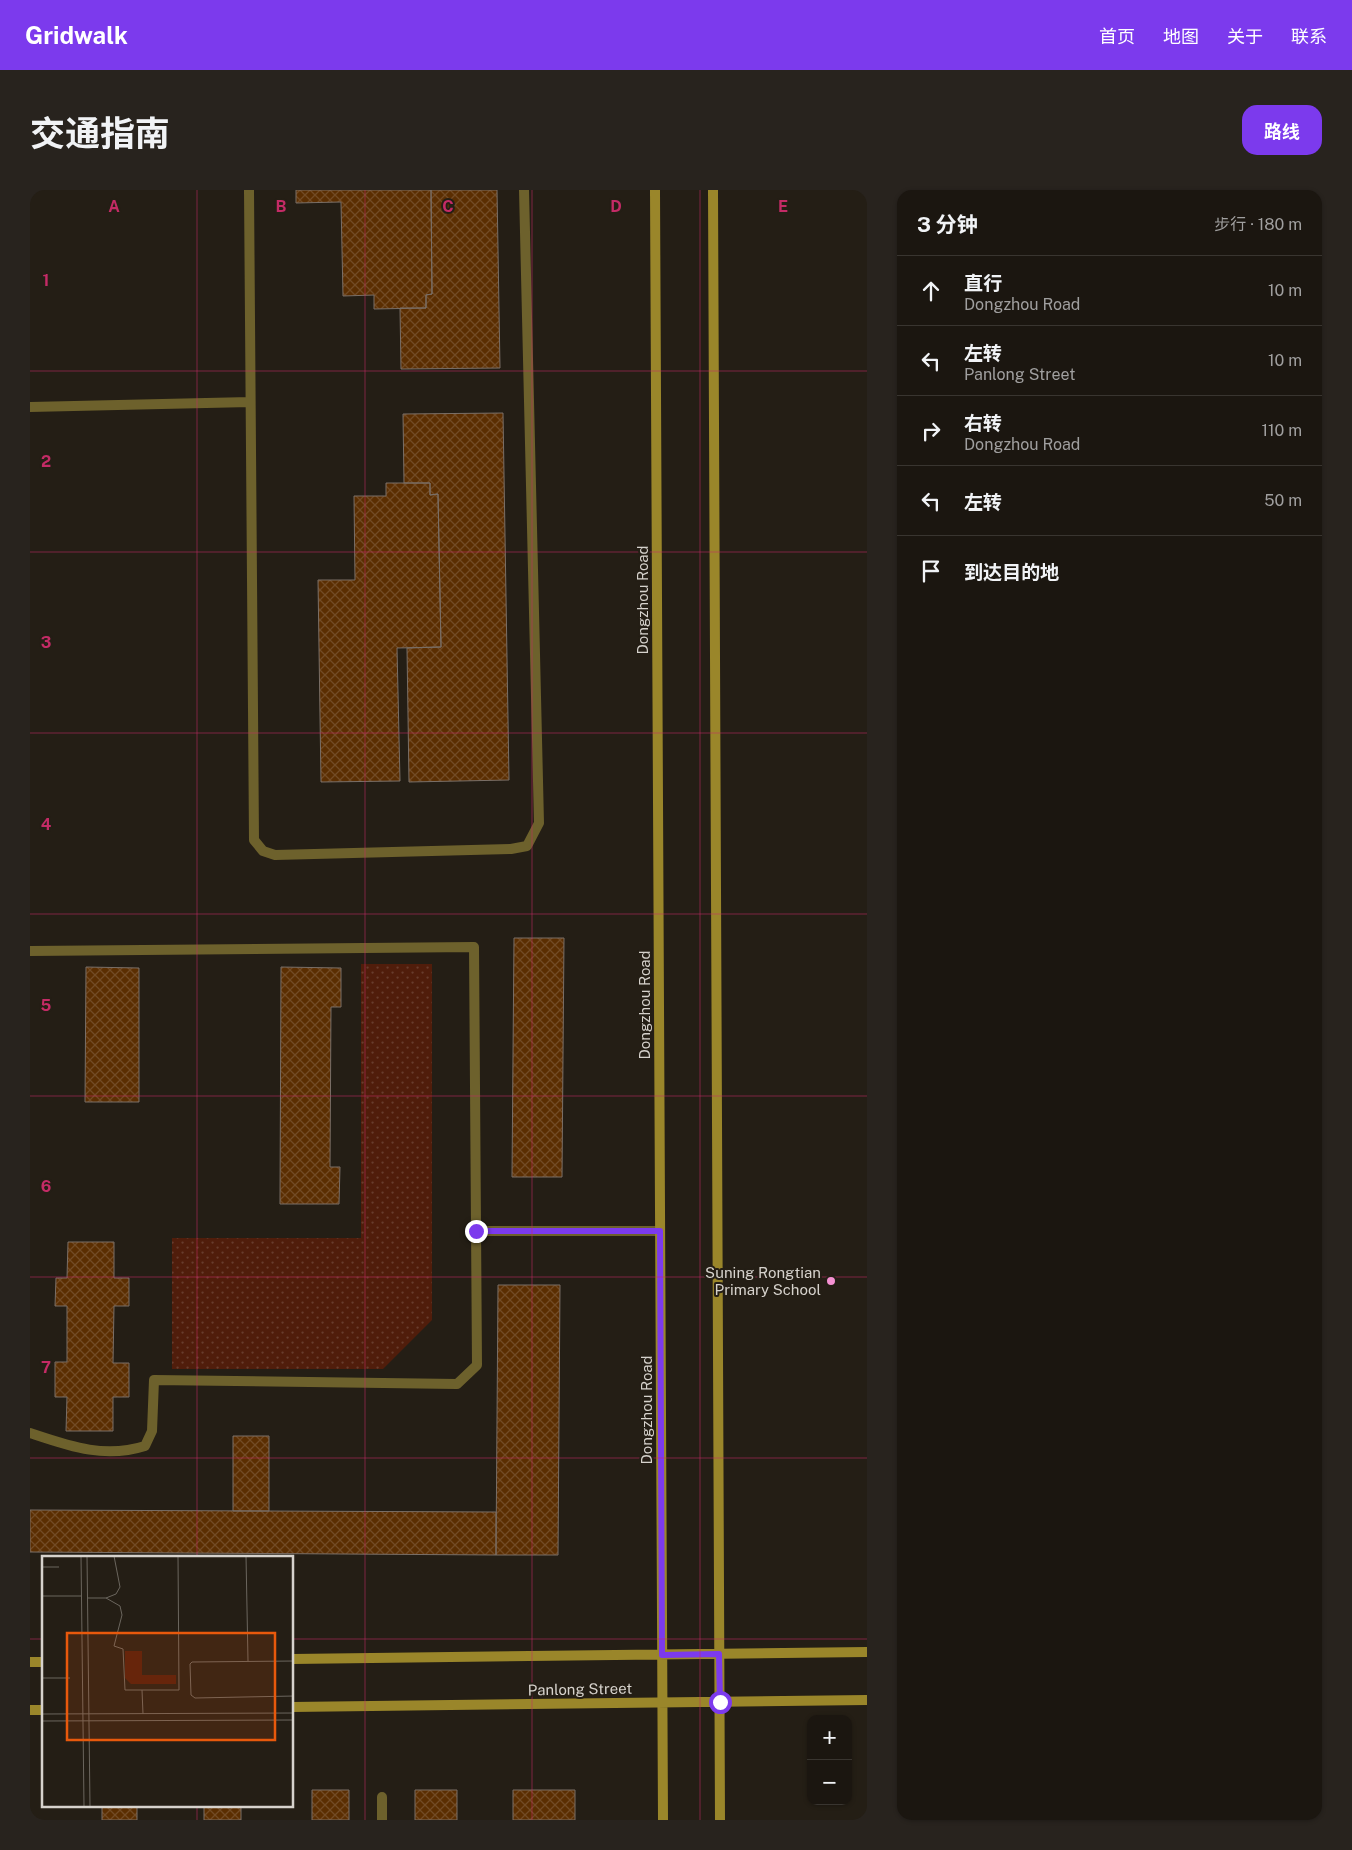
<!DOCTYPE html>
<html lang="zh">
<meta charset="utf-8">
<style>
:root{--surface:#1b1610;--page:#28231e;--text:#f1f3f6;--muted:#a09f9f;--line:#393530;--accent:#7c3aed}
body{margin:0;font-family:"Public Sans","Noto Sans SC",sans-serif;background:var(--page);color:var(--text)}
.controls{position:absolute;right:15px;bottom:15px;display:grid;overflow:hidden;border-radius:10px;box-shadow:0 1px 4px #0004}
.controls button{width:45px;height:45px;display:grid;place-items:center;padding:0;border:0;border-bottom:1px solid var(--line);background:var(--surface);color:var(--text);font:25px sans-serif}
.stop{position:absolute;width:15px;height:15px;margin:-11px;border:4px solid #7c3aed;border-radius:50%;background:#fff}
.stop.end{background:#7c3aed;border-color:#fff;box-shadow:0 1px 5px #0008}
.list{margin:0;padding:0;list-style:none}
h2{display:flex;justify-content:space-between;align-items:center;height:65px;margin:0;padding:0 20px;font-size:21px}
h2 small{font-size:16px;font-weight:400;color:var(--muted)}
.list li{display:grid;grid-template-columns:32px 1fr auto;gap:15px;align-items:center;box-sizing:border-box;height:70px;padding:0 20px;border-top:1px solid var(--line)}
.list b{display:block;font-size:19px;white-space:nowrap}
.list p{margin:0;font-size:16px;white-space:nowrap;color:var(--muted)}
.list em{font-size:16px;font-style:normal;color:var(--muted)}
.icon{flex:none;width:28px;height:28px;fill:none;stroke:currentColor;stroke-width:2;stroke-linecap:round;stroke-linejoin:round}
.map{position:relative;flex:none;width:837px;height:1630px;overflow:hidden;border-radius:15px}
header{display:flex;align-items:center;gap:30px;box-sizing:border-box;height:70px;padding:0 25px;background:var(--accent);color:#fff}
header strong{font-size:24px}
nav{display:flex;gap:28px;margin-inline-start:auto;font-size:18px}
.intro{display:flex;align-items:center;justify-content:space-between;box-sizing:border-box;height:120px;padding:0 30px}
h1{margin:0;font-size:35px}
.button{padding:12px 22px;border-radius:15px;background:var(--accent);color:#fff;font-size:18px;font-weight:700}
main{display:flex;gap:30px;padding:0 30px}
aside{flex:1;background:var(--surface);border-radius:15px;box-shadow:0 1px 4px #0004}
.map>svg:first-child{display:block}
.grass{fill:url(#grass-dots)}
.building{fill:url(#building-cross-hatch);stroke:#7a6f67}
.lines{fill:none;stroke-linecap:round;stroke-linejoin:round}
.lane{stroke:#6d612c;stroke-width:10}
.secondary{stroke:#9a862a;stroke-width:10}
.route{stroke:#7c3aed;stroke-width:6}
.grid{fill:none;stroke:#c42b66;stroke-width:1;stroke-opacity:0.55}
.poi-dot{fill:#f591d2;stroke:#241e15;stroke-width:2}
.labels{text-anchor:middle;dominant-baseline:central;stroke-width:4;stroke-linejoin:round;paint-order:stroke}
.street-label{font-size:15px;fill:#d6d2cc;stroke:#241e15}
.poi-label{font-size:15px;fill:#d6d2cc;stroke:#241e15;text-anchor:end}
.inset-road{fill:none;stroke:#6b665e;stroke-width:1}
.view{fill:#e8590c;fill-opacity:0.15;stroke:#e8590c;stroke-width:2.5}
.inset-edge{fill:none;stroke:#d6d2cc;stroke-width:2.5}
.grid-label{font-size:16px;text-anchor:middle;font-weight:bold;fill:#c42b66;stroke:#241e15;stroke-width:4;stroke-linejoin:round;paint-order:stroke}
</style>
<header>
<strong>Gridwalk</strong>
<nav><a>首页</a><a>地图</a><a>关于</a><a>联系</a></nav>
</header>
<div class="intro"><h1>交通指南</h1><a class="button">路线</a></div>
<main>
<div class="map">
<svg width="837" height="1630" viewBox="0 0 837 1630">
<defs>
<pattern id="grass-dots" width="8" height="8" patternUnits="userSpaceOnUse" patternTransform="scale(1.25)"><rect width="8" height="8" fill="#501d0b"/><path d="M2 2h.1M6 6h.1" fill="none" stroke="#683d2d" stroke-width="1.8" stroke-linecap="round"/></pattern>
<pattern id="building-cross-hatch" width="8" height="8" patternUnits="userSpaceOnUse" patternTransform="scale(1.25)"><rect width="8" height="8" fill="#5b2e01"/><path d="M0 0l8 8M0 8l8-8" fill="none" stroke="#724b25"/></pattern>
</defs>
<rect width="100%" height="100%" fill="#241e15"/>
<!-- grass -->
<path class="grass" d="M331 774H402V1130L353 1179H142V1048H331Z"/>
<!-- building -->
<path class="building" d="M266 0H401L402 104 396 105V118L344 119V105L313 106 311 12 266 13Z
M401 0H467L470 178 371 179 370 118H396V105L402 104Z
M473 223 479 590 379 592 377 458 411 457 408 304 400 305V293H374L373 224Z
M356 293H400V305L408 304 411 457 367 458 370 591 291 592 288 390H325L324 306H356Z
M484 748H534L532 987H482Z
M56 777 109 778V912H55Z
M251 777 311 778V817H301L300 977H310L309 1014H250Z
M38 1052H84V1088H99V1116H84L83 1173H99V1207H83V1241H36L37 1207H25V1172H37V1116H25L26 1088H37Z
M468 1095H530L528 1365H466Z
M203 1246H239V1321H203Z
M0 1320 466 1322V1365L0 1362Z
M282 1600H319V1630H282Z
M385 1600H427V1630H385Z
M483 1600H545V1630H483Z
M72 1616H107V1630H72Z
M174 1616H211V1630H174Z"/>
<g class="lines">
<!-- lane -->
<path class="lane" d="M219 0 224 650 233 661 245 665 481 659 497 656 509 633 494 0
M0 217 220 212
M0 761 444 757 447 1175 427 1194 124 1190 122 1241 115 1256C74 1269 39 1256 0 1243
M446 1041H630
M352 1607V1630"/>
<!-- secondary -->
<path class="secondary" d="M625 0 633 1630
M683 0 690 1630
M262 1469 837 1462
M0 1472H14
M262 1517 837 1510
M0 1520H14"/>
</g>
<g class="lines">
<!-- route -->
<path class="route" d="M446 1041H630L632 1465 689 1464 690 1512"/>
</g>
<!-- grid -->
<path class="grid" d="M167 0V1368M335 0V1630M502 0V1630M670 0V1630M0 181H837M0 362H837M0 543H837M0 724H837M0 906H837M0 1087H837M0 1268H837M0 1449H14M262 1449H837M167 1616V1630"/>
<!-- markers -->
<circle class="poi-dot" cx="801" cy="1091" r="5"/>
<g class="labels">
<!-- street labels -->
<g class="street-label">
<text transform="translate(612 410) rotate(-90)">Dongzhou Road</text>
<text transform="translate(614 815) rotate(-90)">Dongzhou Road</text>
<text transform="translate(616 1220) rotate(-90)">Dongzhou Road</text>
<text transform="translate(550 1499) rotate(-1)">Panlong Street</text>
</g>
<!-- poi labels -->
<g class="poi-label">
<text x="791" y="1082">Suning Rongtian<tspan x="791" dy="17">Primary School</tspan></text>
</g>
</g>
<!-- overview -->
<g transform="translate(12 1366)">
<rect width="251" height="251" fill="#241e15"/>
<path d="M83 95H100V119H134V128H89L83 122Z" fill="#501d0b"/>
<path class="inset-road" d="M39 0 42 251M45 0 48 251M204 0 206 105M0 11H17M0 40H39M45 42H64L78 50 80 59 72 90 81 93 83 134H137L136 0M64 42 74 38 78 31 72 0M252 105 150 106 148 108 149 139 153 142 252 140M0 122H28M100 134 101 158M0 158 252 157M0 165 252 164"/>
<path class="view" d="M25 77H233V184H25Z"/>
<rect width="251" height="251" class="inset-edge"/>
</g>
<g class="grid-label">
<text x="84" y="22">A</text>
<text x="251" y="22">B</text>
<text x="418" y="22">C</text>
<text x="586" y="22">D</text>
<text x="753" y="22">E</text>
<text x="16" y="96">1</text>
<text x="16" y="277">2</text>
<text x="16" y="458">3</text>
<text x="16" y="640">4</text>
<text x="16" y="821">5</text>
<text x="16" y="1002">6</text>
<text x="16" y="1183">7</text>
</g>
</svg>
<div class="controls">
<button>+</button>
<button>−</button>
</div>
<div class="stop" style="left:690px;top:1512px"></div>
<div class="stop end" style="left:446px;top:1041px"></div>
</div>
<aside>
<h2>3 分钟<small>步行 · 180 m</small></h2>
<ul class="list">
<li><svg class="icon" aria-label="ahead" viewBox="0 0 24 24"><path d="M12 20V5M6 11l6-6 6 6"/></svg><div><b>直行</b><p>Dongzhou Road</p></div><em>10 m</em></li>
<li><svg class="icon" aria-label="left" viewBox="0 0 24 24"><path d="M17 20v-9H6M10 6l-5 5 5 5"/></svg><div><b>左转</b><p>Panlong Street</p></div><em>10 m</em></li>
<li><svg class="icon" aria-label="right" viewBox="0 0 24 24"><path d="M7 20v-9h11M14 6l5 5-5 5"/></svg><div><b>右转</b><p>Dongzhou Road</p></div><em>110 m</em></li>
<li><svg class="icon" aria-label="left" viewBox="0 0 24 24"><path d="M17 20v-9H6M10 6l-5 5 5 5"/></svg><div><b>左转</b></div><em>50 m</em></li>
<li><svg class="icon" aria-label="arrive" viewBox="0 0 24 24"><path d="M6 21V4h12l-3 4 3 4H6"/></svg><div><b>到达目的地</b></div></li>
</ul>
</aside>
</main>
